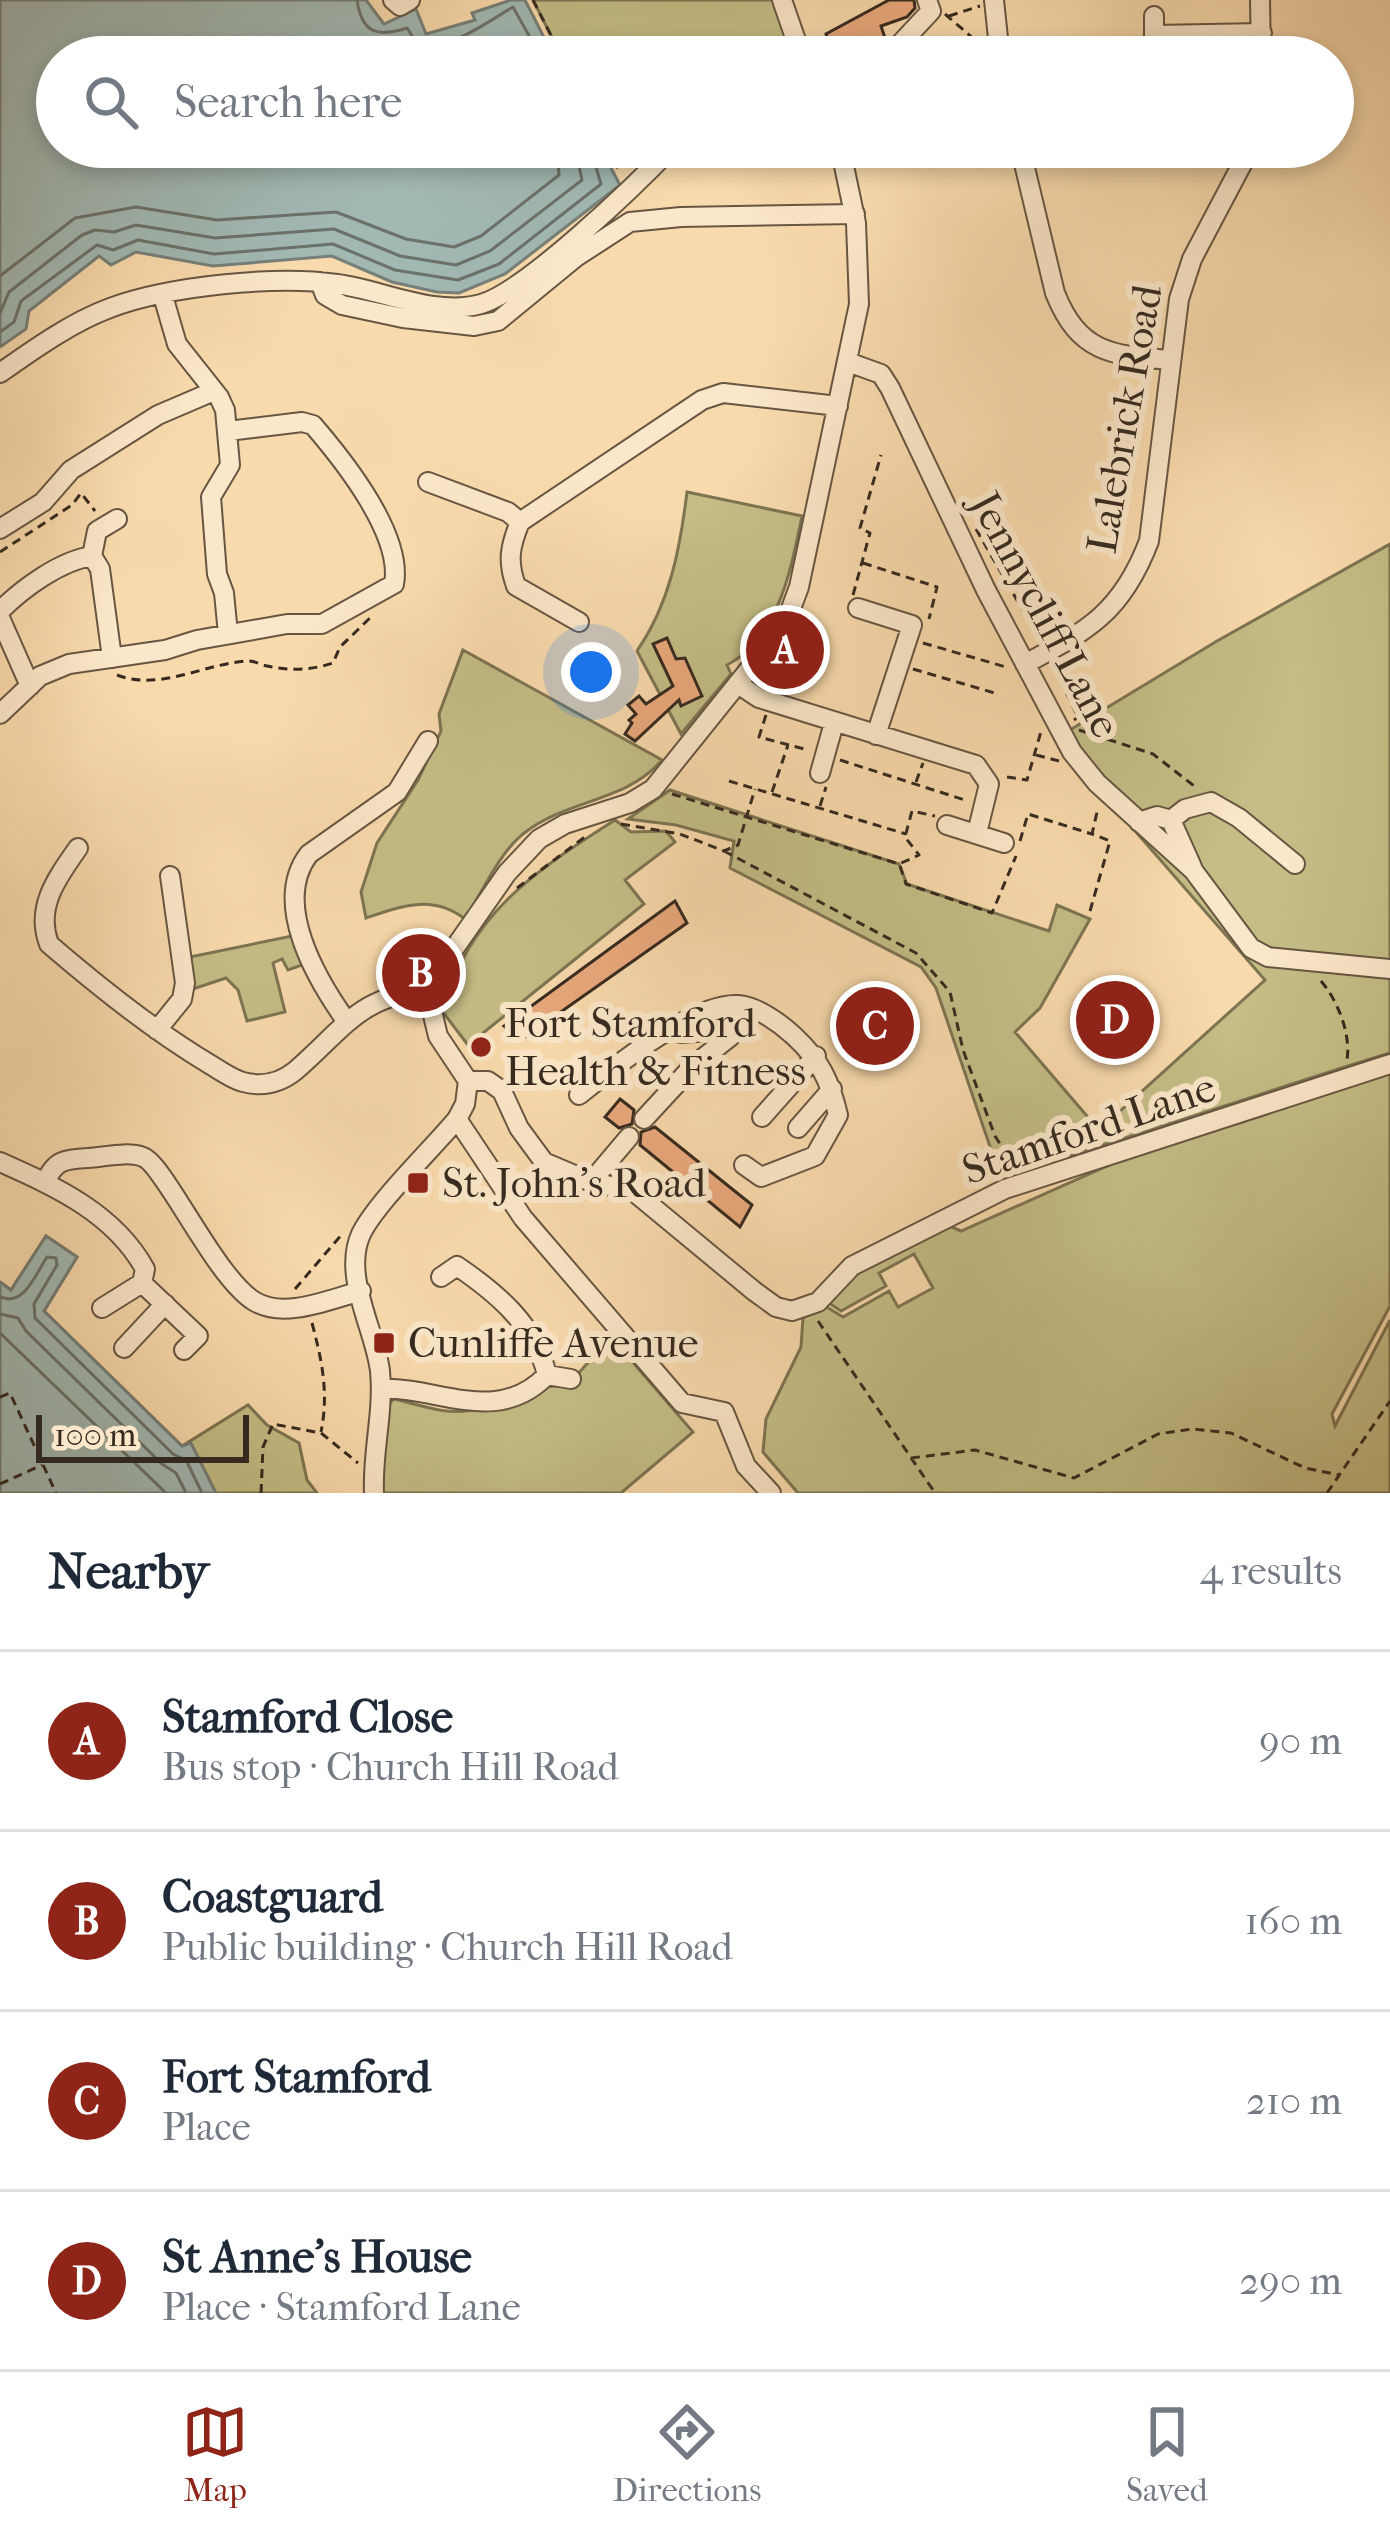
<!DOCTYPE html>
<meta charset="utf-8">
<style>
:root{--surface:#fff;--page:#f6f6f7;--text:#1f2937;--muted:#747a83;--line:#e0e1e3;--accent:#8f2418}
body{margin:0;font-family:"IM FELL French Canon",serif;background:var(--page);color:var(--text)}
.scale{position:absolute;left:36px;bottom:30px;width:213px;box-sizing:border-box;padding-left:12px;border:6px solid #362a20;border-top:0;font-size:33px;line-height:42px;white-space:nowrap;color:#362a20;-webkit-text-stroke:9px #fbe7c9;paint-order:stroke}
.you{position:absolute;left:591px;top:672px;width:42px;height:42px;margin:-30px;border:9px solid #fff;border-radius:50%;background:#1a73e8;box-shadow:0 0 0 18px #1a73e833}
.badge{display:grid;place-items:center;width:78px;height:78px;border-radius:50%;background:var(--accent);color:#fff;font-size:39px;font-weight:700}
.pin{position:absolute;translate:-50% -50%;border:6px solid #fff;box-shadow:0 3px 12px #0006}
.list{margin:0;padding:0;list-style:none}
h2{display:flex;justify-content:space-between;align-items:center;height:156px;margin:0;padding:0 48px;font-size:51px}
h2 small{font-size:39px;font-weight:400;color:var(--muted)}
.list li{display:grid;grid-template-columns:78px 1fr auto;gap:36px;align-items:center;box-sizing:border-box;height:180px;padding:0 48px;border-top:3px solid var(--line)}
.list b{display:block;font-size:45px;white-space:nowrap}
.list p{margin:0;font-size:39px;white-space:nowrap;color:var(--muted)}
.list em{font-size:39px;font-style:normal;color:var(--muted)}
.icon{flex:none;width:66px;height:66px;fill:none;stroke:currentColor;stroke-width:2;stroke-linecap:round;stroke-linejoin:round}
.map{position:relative;flex:none;width:1390px;height:1493px;overflow:hidden}
.search{position:absolute;background:var(--surface);box-shadow:0 6px 18px #0003;left:36px;right:36px;top:36px;height:132px;display:flex;align-items:center;gap:30px;box-sizing:border-box;padding:0 42px;border-radius:66px;color:var(--muted);font-size:45px}
.sheet{height:876px;background:var(--surface)}
nav{display:flex;justify-content:space-around;align-items:center;box-sizing:border-box;height:168px;border-top:3px solid var(--line);background:var(--surface);font-size:33px;color:var(--muted)}
nav a{display:grid;justify-items:center;gap:6px}
nav .on{color:var(--accent)}
.map>svg:first-child{display:block}
.green{fill:#c4bd85;stroke:#7d7452;stroke-width:3}
.water{fill:#a1b8b3;stroke:#767f78;stroke-width:3}
.lines{fill:none;stroke-linecap:round;stroke-linejoin:round}
.shore{stroke:#6c716a;stroke-width:3}
.building{fill:#eaa97c;stroke:#362a20;stroke-width:3}
.minor-casing{stroke:#675643;stroke-width:22}
.path{stroke:#362a20;stroke-width:3;stroke-dasharray:9 6;stroke-linecap:butt}
.minor{stroke:#fbe7c9;stroke-width:18}
.poi-dot{fill:#8f2418;stroke:#fbe7c9;stroke-width:4.5}
.labels{text-anchor:middle;dominant-baseline:central;stroke-width:12;stroke-linejoin:round;paint-order:stroke}
.street-label{font-size:42px;fill:#362a20;stroke:#fbe7c9}
.poi-label{font-size:42px;fill:#362a20;stroke:#fbe7c9;text-anchor:start}
</style>
<div class="map">
<svg width="1390" height="1493" viewBox="0 0 1390 1493">
<rect width="100%" height="100%" fill="#f9daac"/>
<filter id="stains"><feTurbulence type="fractalNoise" baseFrequency=".00167" numOctaves="4"/><feColorMatrix values="0 0 0 0 .2 0 0 0 0 .09 0 0 0 0 .02 0 0 0 .5 -.17"/></filter>
<radialGradient id="worn" r=".72"><stop offset=".6" stop-color="#630" stop-opacity="0"/><stop offset="1" stop-color="#630" stop-opacity=".3"/></radialGradient>
<!-- green -->
<path class="green" d="M533 0H782L799 49 783 57H562Z
M687 492 802 516C791 569 779 638 727 665L731 674 681 734 637 651C670 603 680 549 687 492Z
M1390 544V1053C1259 1093 1131 1139 1000 1176L936 988 921 967 730 868 734 841 676 825 628 819 670 790 899 864 907 884 1049 931 1057 905 1090 919 1040 1008 1015 1032 1099 1130 1265 980 1055 739 1217 641Z
M463 650 662 760C625 803 566 799 523 834 499 853 482 893 465 919 432 894 402 906 366 918L361 892 377 843 418 780 441 731 439 714Z
M615 820 631 832 666 831 675 842 625 880 644 904 468 1045 442 1011C469 914 535 871 615 820Z
M297 935 305 964 288 970 282 959 273 963 285 1012 247 1021 238 990 226 978 190 990V957Z
M1390 1066V1306L1332 1414 1335 1426 1390 1320V1493H798L763 1452 766 1419 801 1347 803 1318 825 1306 843 1317 889 1291 898 1307 933 1288 914 1254 879 1273 886 1286 841 1311 829 1303 850 1271 947 1225 961 1231 1132 1155Z
M46 1236 77 1257 44 1311 182 1446 248 1405 267 1425 299 1443 307 1480 317 1493H155L0 1282 11 1290Z
M611 1337 693 1432 621 1493H380L388 1404 394 1399C418 1404 446 1416 471 1410 505 1403 532 1384 567 1386Z"/>
<!-- water -->
<path class="water" d="M0 0H366L384 24 416 9 426 34 475 20 472 13 511 0H525L554 57H57V147H600L620 185 505 274 459 293 437 292 392 282 332 256 213 266 136 252 111 265 99 256 29 311 26 329 0 347Z
M46 1236 77 1257 44 1311 182 1446 191 1443 216 1493H0V1282L11 1290Z"/>
<g class="lines">
<!-- shore -->
<path class="shore" d="M357 0C362 35 379 37 407 28 411 33 413 40 418 43 439 58 497 16 513 7L541 57
M0 276 75 218 136 207 217 220 336 212 406 239 454 247 481 236 559 175 557 147
M0 313 9 292 82 235 95 230 114 232 136 225 215 238 334 229 400 256 456 265 490 251 582 180 575 147
M0 332 14 322 21 301 97 245 113 250 138 240 214 254 333 244 395 270 458 280 499 264 601 184 590 147
M0 1297C24 1307 35 1275 47 1257L56 1258 57 1265 34 1304 35 1318 173 1454 186 1460 202 1493
M0 1314 18 1318 26 1331 162 1464 176 1473 186 1493
M0 1333 166 1493"/>
</g>
<!-- building -->
<path class="building" d="M889 0H914L915 8 907 17 881 26 885 38 850 57H833L826 34Z
M667 638 676 659 685 658 702 696 681 706 679 700 635 741 625 734 632 723 629 720 636 714 628 705 639 696 646 704 673 686 653 644Z
M675 901 687 923 521 1040 504 1026Z
M1132 997 1141 1023 1096 1038 1090 1018 1116 1009 1113 1003Z
M620 1099 634 1110 632 1124 619 1128 605 1117Z
M655 1127 752 1205 740 1227 640 1145 641 1132Z"/>
<g class="lines">
<!-- minor casing -->
<g class="minor-casing">
<path id="minor" d="M393 0 400 6 410 0
M782 0 799 49 806 57
M994 0 1000 57
M1260 0 1261 57
M1154 35 1262 33
M1154 56V16
M888 57 931 11 927 0
M1020 147 1055 293C1079 353 1111 355 1169 360
M320 282 325 295 342 305 403 318 474 326 498 321 576 257 630 222 681 217 855 214
M163 296 177 344 219 397 225 410 230 465 211 497 217 574 224 593 228 634
M848 362 881 374 890 388 986 590 1072 752 1097 783 1193 870 1251 948 1268 957 1390 969
M0 373C34 349 72 322 110 308 168 286 277 275 337 284 383 290 435 317 481 304 526 291 637 184 672 147
M428 482 508 512 520 522
M0 529 43 502 71 470 158 415 214 391
M92 556 97 531 117 519
M858 608 912 625 876 735
M0 611C23 588 60 561 92 556L100 569 112 658
M0 618 30 686
M579 622 516 586C507 561 510 546 520 522L702 400 723 393 838 406
M1025 664C1089 630 1122 612 1149 541L1179 299 1192 259 1251 147
M738 684 759 698 976 765 989 784 977 833
M0 714 40 676 69 664 165 650 197 640 287 624H322L394 584C403 535 344 461 313 425L302 422 228 431
M820 773 834 723
M1171 820 1185 809 1211 802 1239 818 1295 864
M1139 822 1157 816 1171 820 1192 867
M947 825 1004 843
M78 848C57 878 35 907 49 944 100 988 154 1031 211 1065 221 1071 232 1079 243 1082 262 1087 280 1083 295 1071 345 1028 360 994 432 990
M347 1022C317 980 271 903 309 854L397 792 428 741
M157 1030 182 999 185 983 170 876
M468 1081 438 1036 431 1007 432 990 449 956 507 873 539 839 565 824 630 803 653 789 772 641 789 614 799 587 859 304 856 223 840 147
M468 1081H488L502 1091 519 1128 544 1162 591 1182 632 1190 754 1291 776 1307 792 1311 818 1302 852 1266 1005 1189 1390 1064
M579 1095C613 1068 694 1002 738 1005 757 1006 781 1024 794 1036 820 1060 830 1081 838 1115L815 1156 761 1177 744 1165
M762 1117 816 1056
M457 1119 523 1218 682 1403 724 1412 746 1466 771 1493
M644 1119 693 1066 731 1036 728 1030 680 1033
M798 1128 832 1089
M0 1162C56 1187 114 1213 145 1269L142 1283 198 1336 184 1350
M46 1182C54 1160 66 1159 88 1158 105 1157 127 1151 143 1157 164 1164 215 1277 254 1301 284 1320 330 1299 361 1291
M591 1182 629 1137
M102 1308 142 1283
M124 1348 165 1304
M547 1375 571 1379
M381 1389C437 1386 497 1427 547 1375 535 1325 498 1294 457 1266L441 1277
M374 1493C372 1452 384 1413 380 1371 375 1329 342 1276 361 1234 376 1203 433 1148 457 1119L465 1104 468 1081"/>
</g>
<!-- path -->
<path class="path" d="M533 0 562 57
M945 14 983 47
M949 16 980 6
M607 147 620 172
M976 529 1040 640
M0 552 72 505 81 493 95 511
M863 563 937 587 929 619
M853 595 870 533 860 528 881 455
M923 643 1006 667
M1053 665 1078 717 1074 720
M913 669 998 694
M117 675C160 692 208 662 249 661 255 661 261 665 267 666 289 671 313 670 333 663L340 647 372 616
M766 715 759 737 808 750
M1079 730 1153 754 1198 789
M1036 755 1059 761
M840 760 968 801
M1007 777 1027 780 1042 728
M729 781 906 834
M916 782 923 763
M772 792 788 745
M672 794 899 864 919 855 905 837 912 811 935 816
M820 806 826 787
M621 824 680 834 724 851 738 845 755 789
M1020 841 1028 814 1092 834
M724 851 916 953 950 992 963 1050 995 1136 1004 1150 1036 1160
M900 866 906 884 992 913 1016 856
M517 888 586 836
M1090 911 1110 841 1092 834 1098 808
M1321 981C1338 1001 1351 1034 1347 1060
M295 1289 343 1233
M818 1321 935 1493
M312 1323C322 1361 329 1393 321 1432
M0 1397 10 1393 56 1493
M911 1458 975 1450 1074 1478 1158 1434 1192 1429 1231 1433 1305 1468 1339 1475
M0 1484 42 1465
M261 1493 263 1447 273 1424 321 1433 358 1463
M1327 1493 1390 1401"/>
<!-- minor -->
<use href="#minor" class="minor"/>
</g>
<!-- markers -->
<g class="poi-dot">
<circle cx="481" cy="1047" r="12"/>
<rect x="406" y="1171" width="24" height="24" rx="6"/>
<rect x="372" y="1331" width="24" height="24" rx="6"/>
</g>
<g class="labels">
<!-- street labels -->
<g class="street-label">
<text transform="translate(1125 419) rotate(-80)">Lalebrick Road</text>
<text transform="translate(1045 615) rotate(62)">Jennycliff Lane</text>
<text transform="translate(1089 1129) rotate(-19)">Stamford Lane</text>
</g>
<!-- poi labels -->
<g class="poi-label">
<text x="505" y="1023">Fort Stamford<tspan x="505" dy="48">Health &amp; Fitness</tspan></text>
<text x="442" y="1183">St. John's Road</text>
<text x="408" y="1343">Cunliffe Avenue</text>
</g>
</g>
<rect width="100%" height="100%" filter="url(#stains)"/>
<rect width="100%" height="100%" fill="url(#worn)"/>
</svg>
<div class="scale">100 m</div>
<div class="you"></div>
<div class="pin badge" style="left:785px;top:650px">A</div>
<div class="pin badge" style="left:421px;top:973px">B</div>
<div class="pin badge" style="left:875px;top:1026px">C</div>
<div class="pin badge" style="left:1115px;top:1020px">D</div>
<div class="search"><svg class="icon" aria-label="search" viewBox="0 0 24 24"><circle cx="10" cy="10" r="6"/><path d="M15 15l6 6"/></svg>Search here</div>
</div>
<section class="sheet">
<h2>Nearby<small>4 results</small></h2>
<ul class="list">
<li><span class="badge">A</span><div><b>Stamford Close</b><p>Bus stop · Church Hill Road</p></div><em>90 m</em></li>
<li><span class="badge">B</span><div><b>Coastguard</b><p>Public building · Church Hill Road</p></div><em>160 m</em></li>
<li><span class="badge">C</span><div><b>Fort Stamford</b><p>Place</p></div><em>210 m</em></li>
<li><span class="badge">D</span><div><b>St Anne's House</b><p>Place · Stamford Lane</p></div><em>290 m</em></li>
</ul>
</section>
<nav>
<a class="on"><svg class="icon" aria-label="map" viewBox="0 0 24 24"><path d="M3 6l6-2 6 2 6-2v14l-6 2-6-2-6 2zM9 4v14M15 6v14"/></svg>Map</a>
<a><svg class="icon" aria-label="directions" viewBox="0 0 24 24"><path d="M12 3l9 9-9 9-9-9zM9 14v-3h6M13 9l2 2-2 2"/></svg>Directions</a>
<a><svg class="icon" aria-label="saved" viewBox="0 0 24 24"><path d="M7 4h10v16l-5-4-5 4z"/></svg>Saved</a>
</nav>
